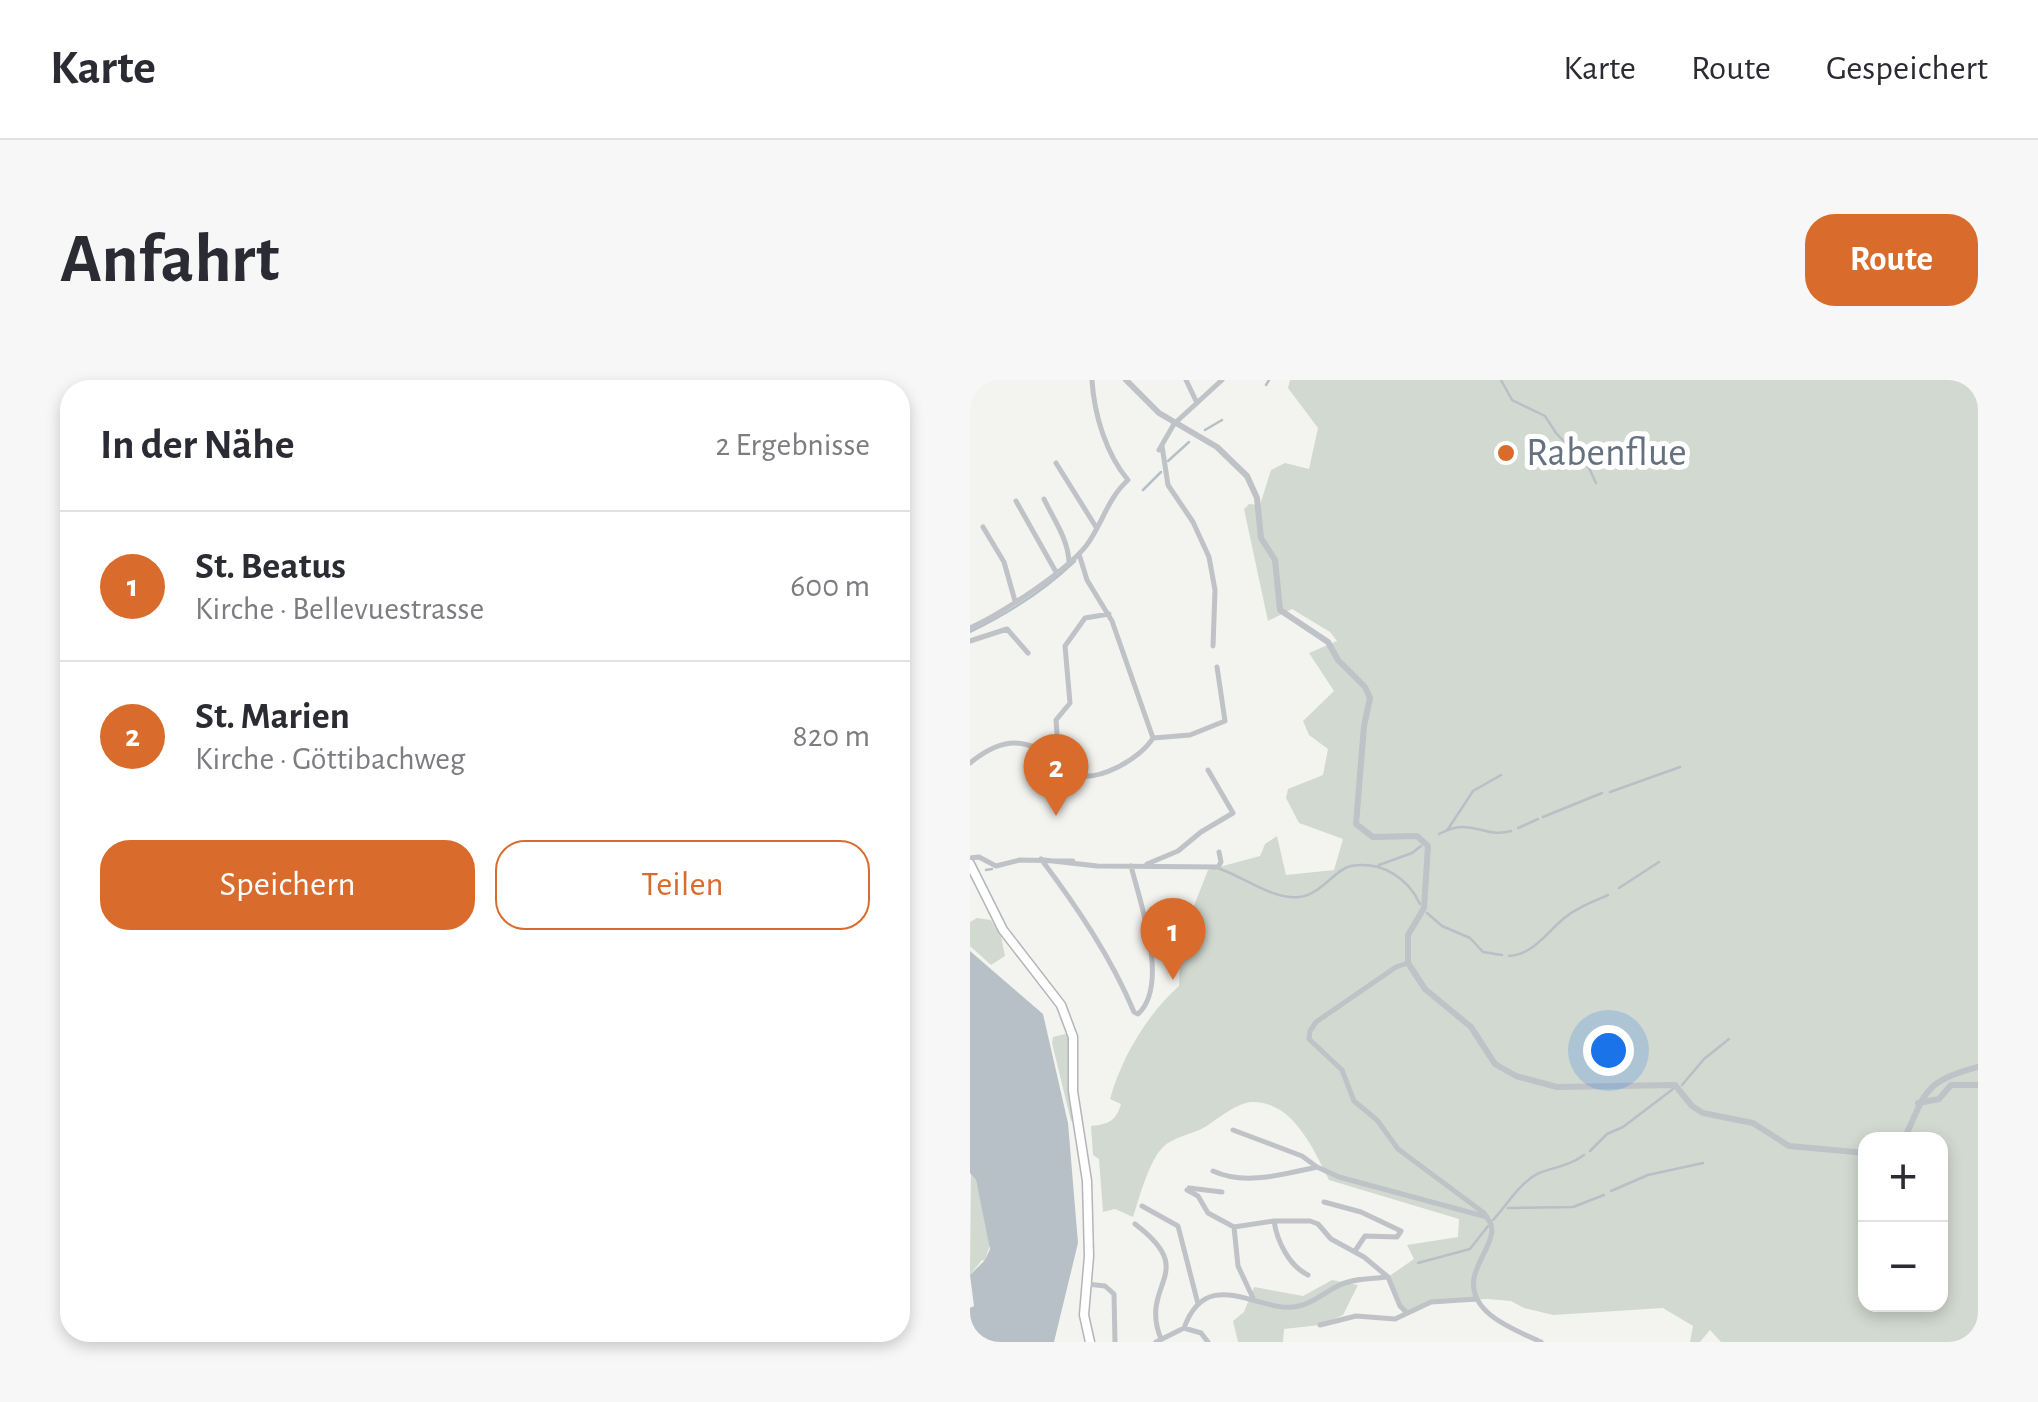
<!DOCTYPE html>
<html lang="de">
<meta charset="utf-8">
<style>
:root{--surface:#fff;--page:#f7f7f7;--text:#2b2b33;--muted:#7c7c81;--line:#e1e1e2;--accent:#d96c2c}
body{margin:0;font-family:"Alegreya Sans",sans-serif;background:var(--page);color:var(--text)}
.controls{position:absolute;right:30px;bottom:30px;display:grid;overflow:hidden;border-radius:20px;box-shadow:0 5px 15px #0003}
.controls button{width:90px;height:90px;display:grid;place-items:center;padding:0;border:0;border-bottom:2px solid var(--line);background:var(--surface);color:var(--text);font:50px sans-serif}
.you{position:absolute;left:638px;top:670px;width:35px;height:35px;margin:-25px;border:8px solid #fff;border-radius:50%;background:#1a73e8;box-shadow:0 0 0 15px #1a73e833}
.badge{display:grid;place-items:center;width:65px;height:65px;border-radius:50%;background:var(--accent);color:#fff;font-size:32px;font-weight:700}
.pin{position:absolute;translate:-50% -82px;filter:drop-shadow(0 2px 5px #0008)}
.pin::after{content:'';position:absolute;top:52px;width:35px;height:30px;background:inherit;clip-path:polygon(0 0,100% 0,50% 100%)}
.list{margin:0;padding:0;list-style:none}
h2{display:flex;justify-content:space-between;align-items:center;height:130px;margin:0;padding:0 40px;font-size:42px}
h2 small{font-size:32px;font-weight:400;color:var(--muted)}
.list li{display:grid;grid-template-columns:65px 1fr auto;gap:30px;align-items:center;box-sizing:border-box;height:150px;padding:0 40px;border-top:2px solid var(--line)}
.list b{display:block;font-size:38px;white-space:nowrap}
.list p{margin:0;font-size:32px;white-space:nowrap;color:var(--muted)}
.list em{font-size:32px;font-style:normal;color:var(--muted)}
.actions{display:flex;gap:20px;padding:30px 40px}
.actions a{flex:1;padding:22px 0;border:2px solid var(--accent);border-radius:30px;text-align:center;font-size:35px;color:var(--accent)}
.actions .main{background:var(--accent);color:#fff}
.map{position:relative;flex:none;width:1008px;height:962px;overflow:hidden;border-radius:30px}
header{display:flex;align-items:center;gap:60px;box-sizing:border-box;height:140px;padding:0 50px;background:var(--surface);border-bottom:2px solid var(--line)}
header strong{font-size:48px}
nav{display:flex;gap:55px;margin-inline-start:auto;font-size:35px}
.intro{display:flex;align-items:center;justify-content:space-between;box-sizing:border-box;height:240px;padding:0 60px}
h1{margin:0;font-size:70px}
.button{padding:25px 45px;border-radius:30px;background:var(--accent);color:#fff;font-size:35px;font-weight:700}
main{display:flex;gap:60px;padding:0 60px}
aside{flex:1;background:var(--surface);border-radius:30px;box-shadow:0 5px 15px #0003}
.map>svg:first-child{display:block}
.green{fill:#d2d9d0;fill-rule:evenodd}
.water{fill:#b7c0c6}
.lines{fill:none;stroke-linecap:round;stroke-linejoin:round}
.stream{stroke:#b7c0c6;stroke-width:2.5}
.secondary-casing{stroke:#b2b5ba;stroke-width:11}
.minor{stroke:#bfc2c6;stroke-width:5}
.tertiary{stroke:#bfc2c6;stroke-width:6}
.secondary{stroke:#fff;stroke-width:8}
.poi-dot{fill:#d96c2c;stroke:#fff;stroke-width:4}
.labels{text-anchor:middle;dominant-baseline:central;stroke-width:10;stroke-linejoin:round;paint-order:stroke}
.poi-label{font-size:40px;fill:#657080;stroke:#fff;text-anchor:start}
</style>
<header>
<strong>Karte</strong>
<nav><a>Karte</a><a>Route</a><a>Gespeichert</a></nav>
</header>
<div class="intro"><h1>Anfahrt</h1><a class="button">Route</a></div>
<main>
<aside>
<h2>In der Nähe<small>2 Ergebnisse</small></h2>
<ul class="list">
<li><span class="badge">1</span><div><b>St. Beatus</b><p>Kirche · Bellevuestrasse</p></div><em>600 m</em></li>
<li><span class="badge">2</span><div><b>St. Marien</b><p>Kirche · Göttibachweg</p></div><em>820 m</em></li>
</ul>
<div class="actions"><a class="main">Speichern</a><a>Teilen</a></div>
</aside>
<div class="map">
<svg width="1008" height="962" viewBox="0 0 1008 962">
<rect width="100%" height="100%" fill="#f3f4f0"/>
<!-- green -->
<path class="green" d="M320 0H1008V962H751L740 950 730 962H720L723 946 693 928 583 935 554 928 541 921 518 919 461 922 437 933 430 926 418 897 444 879 437 865 488 857 489 839 359 800C344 770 323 721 282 722 266 723 248 739 235 747 223 754 203 757 193 767 179 781 169 818 163 837L145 829 133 832 129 779 123 775 121 746C139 744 146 741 151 724L140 719C151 679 177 634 209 606L211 559 238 490 290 476 295 464 307 456 316 495 364 490 373 459 329 443 316 418 318 409 353 395 358 369 339 355 333 341 364 311 339 273 367 261 360 252 322 229 298 241 274 129 279 124 290 125 301 90 315 83 339 89 348 48 318 8ZM896 759H971V924H896Z
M7 538 21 540 31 556 35 576 21 585 0 566V542Z
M95 654 100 657C102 686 97 712 105 741H101L82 663 83 657Z
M1 793 6 800 20 864 15 881 12 880 0 895Z
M362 900 388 905 373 935 350 945 314 949 313 962H268L263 941 274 932 284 907 333 916Z"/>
<!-- water -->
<path class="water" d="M0 571 73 634 98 743 108 863 84 962H0V928L4 926 0 895 15 880 20 869 6 800 0 793Z"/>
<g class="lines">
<!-- stream -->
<path class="stream" d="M531 0 542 20 575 36 586 53 619 88 626 103
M296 5 299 0
M235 50 252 40
M198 81 219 62
M173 110 191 92
M0 252C37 234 75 210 105 181
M640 412 710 387
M573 437 632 413
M548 448 568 439
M478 449 503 411 531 395
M469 454C502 436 512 459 541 451
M409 485 442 473 451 466
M250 489C274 497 303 520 329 517 351 515 365 489 381 486 412 481 438 498 450 524
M16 490 22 489
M649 508 689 482
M457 533 472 546 500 558 513 572 532 575
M539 576C562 575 577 553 593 539 606 528 622 522 638 515
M712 705 734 679 759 659
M620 771 637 754 653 747 703 709
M641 811 678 795 733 783
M538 828 603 827 634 815
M523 840C537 825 550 802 569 793 585 787 599 786 614 775
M448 883 500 869 518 846"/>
<!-- secondary casing -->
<g class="secondary-casing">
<path id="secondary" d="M0 484 33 550 91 625 103 657V711L117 801 119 876 114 935 120 962"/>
</g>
<!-- minor -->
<path class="minor" d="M216 0 227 23
M192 66 198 105 223 142 239 177 245 210 243 266
M189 70 204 44 252 0
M86 83 126 147
M74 119C84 140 98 159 99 182
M46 121 86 192
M13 147 34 182 45 221
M109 174 117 200 142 241 183 358
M0 248C31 234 95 192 116 166 132 145 137 119 158 100 136 74 124 34 122 0
M0 261 37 249 58 273
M89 381 86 340 100 323 95 266 115 238 139 234
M0 383C33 356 55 357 91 382 96 386 96 389 102 393 126 405 171 378 183 358L220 355 255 341 247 287
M0 478 9 477 26 486 50 480 103 481
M71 479C107 527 141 577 164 632L168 634C200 605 170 522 161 486
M74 480 127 486 248 487 251 482 249 472
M177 484 208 471 231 452 263 433 238 390
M438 583 426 587 346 642 340 651 339 659 372 690 384 721 407 740 428 769 514 833 521 844 522 852C519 869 507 882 504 898 498 934 546 950 571 962
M263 750 332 776 347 787 369 797 517 837
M243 791C275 806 314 794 347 787
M219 808 252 812
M217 810 228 816 238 833 264 847 304 841H340L348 844 361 859 394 877 418 897 430 926 437 933
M354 822 391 832 431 851 427 857 395 856 385 871
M172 826 208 846 228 924
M304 841C307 861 319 886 338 895
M165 844C231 894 168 902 191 959
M264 847 268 886 283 918
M117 904 135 906 144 914 145 962
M350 945 386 936 425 939 461 922 507 919
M214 948C238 882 291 936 329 926 344 923 356 911 370 905 384 898 402 899 417 897
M186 962 214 948 231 953 238 962"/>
<!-- tertiary -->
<path class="tertiary" d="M156 0 189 33 247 67 277 96 287 118 291 158 305 180 310 230 358 262 368 280 395 307 400 318 394 346 386 444 403 457 447 456 458 466 454 528 438 555V583L455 609 501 647 525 684 546 696 587 707 705 705 722 726 733 733 783 743 819 766 896 773
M948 723 969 719 981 705H1008
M934 759C956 714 951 702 1008 687"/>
<!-- secondary -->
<use href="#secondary" class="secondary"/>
</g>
<!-- markers -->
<circle class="poi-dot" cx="536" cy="73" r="10"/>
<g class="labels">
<!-- poi labels -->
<g class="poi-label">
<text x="556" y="73">Rabenflue</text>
</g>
</g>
</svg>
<div class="controls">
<button>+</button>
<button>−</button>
</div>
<div class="you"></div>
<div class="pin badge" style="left:203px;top:600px">1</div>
<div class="pin badge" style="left:86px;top:436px">2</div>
</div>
</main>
